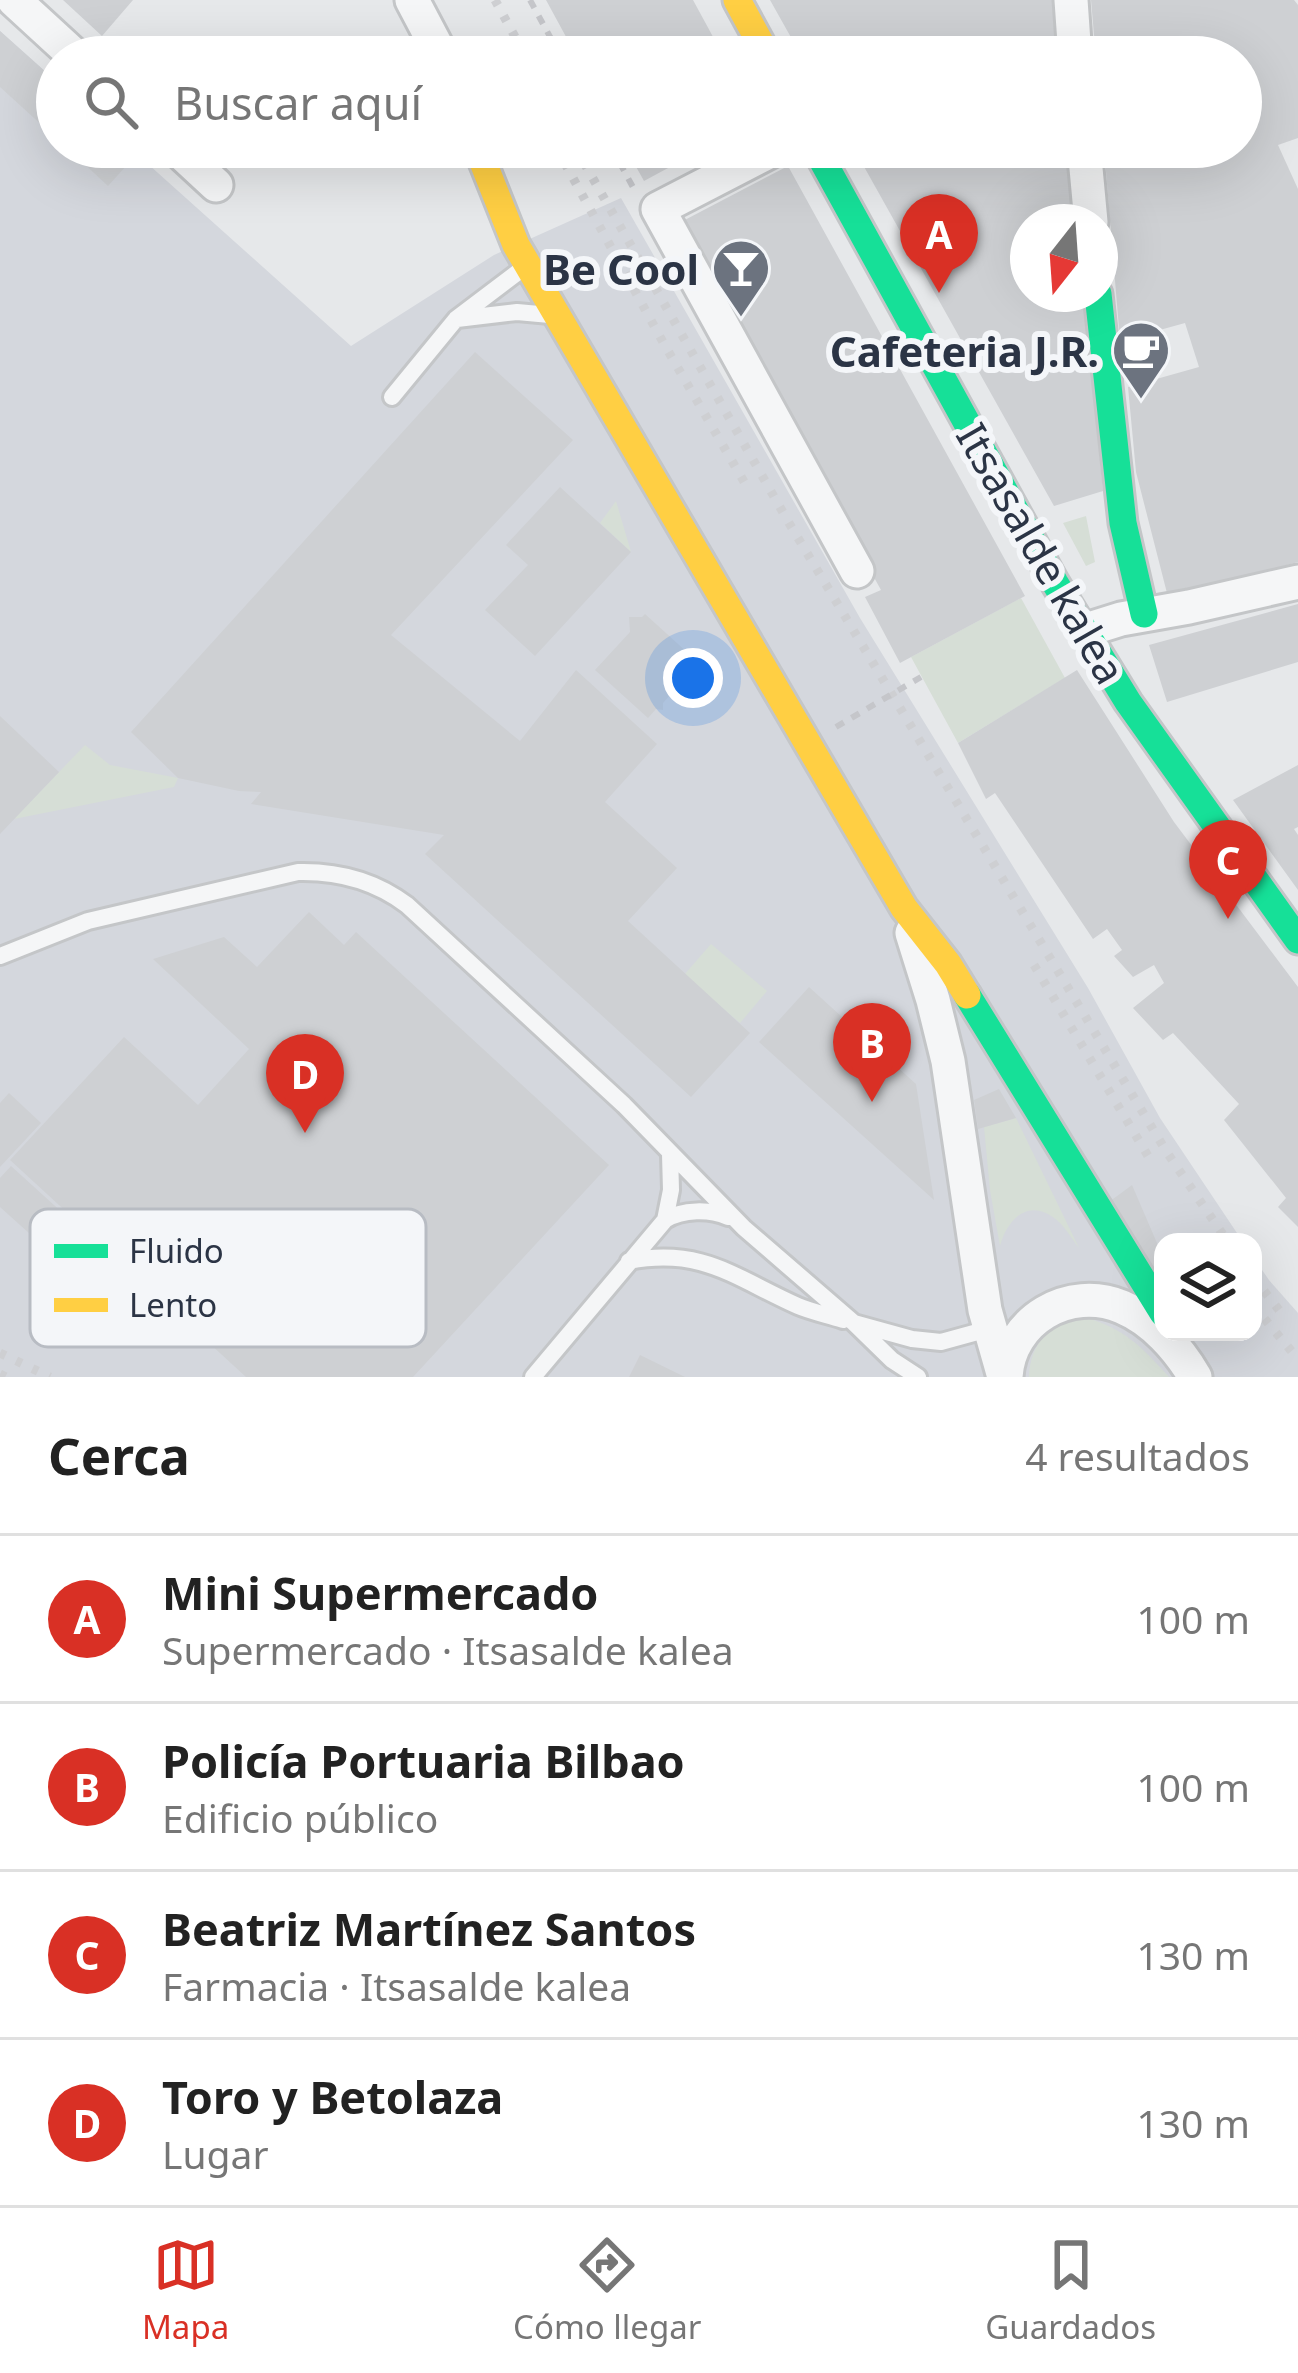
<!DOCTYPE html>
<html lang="es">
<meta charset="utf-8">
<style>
:root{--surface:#fff;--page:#f6f6f6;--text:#222;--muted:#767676;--line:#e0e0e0;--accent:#d93025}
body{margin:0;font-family:"Noto Sans",sans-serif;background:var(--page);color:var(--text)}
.controls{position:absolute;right:36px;bottom:36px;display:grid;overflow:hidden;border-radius:24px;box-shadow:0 12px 48px #0002}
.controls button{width:108px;height:108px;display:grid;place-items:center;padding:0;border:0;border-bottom:3px solid var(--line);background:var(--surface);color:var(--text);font:60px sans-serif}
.compass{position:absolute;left:1010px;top:204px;width:108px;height:108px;border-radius:50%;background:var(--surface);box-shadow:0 12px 48px #0002;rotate:197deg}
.you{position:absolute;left:693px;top:678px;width:42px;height:42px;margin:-30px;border:9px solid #fff;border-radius:50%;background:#1a73e8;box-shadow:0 0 0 18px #1a73e833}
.badge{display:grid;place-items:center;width:78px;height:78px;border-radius:50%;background:var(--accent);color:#fff;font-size:39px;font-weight:700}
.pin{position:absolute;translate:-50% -99px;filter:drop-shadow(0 3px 6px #0008)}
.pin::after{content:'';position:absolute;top:63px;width:42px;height:36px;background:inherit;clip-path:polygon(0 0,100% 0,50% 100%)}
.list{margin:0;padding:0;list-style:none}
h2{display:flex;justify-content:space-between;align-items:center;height:156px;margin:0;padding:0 48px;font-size:51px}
h2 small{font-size:39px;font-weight:400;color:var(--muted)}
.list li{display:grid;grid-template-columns:78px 1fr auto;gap:36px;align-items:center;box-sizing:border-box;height:168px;padding:0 48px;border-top:3px solid var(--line)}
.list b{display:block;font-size:45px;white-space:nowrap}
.list p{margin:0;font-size:39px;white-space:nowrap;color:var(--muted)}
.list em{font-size:39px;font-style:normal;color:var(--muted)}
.icon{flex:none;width:66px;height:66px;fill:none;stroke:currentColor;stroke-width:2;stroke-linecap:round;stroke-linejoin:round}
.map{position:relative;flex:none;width:1298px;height:1377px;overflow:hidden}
.search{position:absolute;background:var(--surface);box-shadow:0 12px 48px #0002;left:36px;right:36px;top:36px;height:132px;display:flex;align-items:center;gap:30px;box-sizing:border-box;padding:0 42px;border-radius:66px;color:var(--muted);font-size:45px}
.sheet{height:828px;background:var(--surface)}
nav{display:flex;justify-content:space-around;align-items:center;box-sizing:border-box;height:168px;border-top:3px solid var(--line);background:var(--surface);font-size:33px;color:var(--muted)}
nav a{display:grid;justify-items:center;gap:6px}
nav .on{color:var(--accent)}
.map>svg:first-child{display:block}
.built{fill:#d4d7dd}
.green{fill:#d6ded6}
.building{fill:#ced0d3}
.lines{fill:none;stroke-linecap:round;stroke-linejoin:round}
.lane-casing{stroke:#c4c6c8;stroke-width:22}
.street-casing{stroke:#c4c6c8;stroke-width:39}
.fast-casing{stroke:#c4c6c8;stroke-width:33}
.slow-casing{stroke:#c4c6c8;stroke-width:33}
.path{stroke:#c5c6ca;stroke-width:6;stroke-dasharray:9 9;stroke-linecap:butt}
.lane{stroke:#f5f6f7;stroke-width:16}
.street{stroke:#f5f6f7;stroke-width:33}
.fast{stroke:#16e098;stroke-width:27}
.slow{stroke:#ffcf43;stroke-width:27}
.rail{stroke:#cecfd2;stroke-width:9;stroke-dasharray:6 12;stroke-linecap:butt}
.path-bridge{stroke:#c5c6ca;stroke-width:6;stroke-dasharray:9 9;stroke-linecap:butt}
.labels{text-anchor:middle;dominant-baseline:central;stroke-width:12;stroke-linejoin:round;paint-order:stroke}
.poi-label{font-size:42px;font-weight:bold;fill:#2b3445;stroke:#f4f6f9;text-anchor:end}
.street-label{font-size:42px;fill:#2b3445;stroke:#f4f6f9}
.key{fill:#f4f6f9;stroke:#b8bcc3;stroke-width:3}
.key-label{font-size:33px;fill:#2b3445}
</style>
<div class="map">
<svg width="1298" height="1377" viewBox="0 0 1298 1377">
<rect width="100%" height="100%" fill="#e6e8ea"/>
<!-- built -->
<path class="built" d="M0 31 57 82V147H129L351 346 494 255 621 198 860 618 1088 988 1160 1118 1243 1242H1163V1332H1253V1257L1269 1280 1298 1313V1377H0Z"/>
<!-- green -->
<path class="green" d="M616 501 631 552 600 523Z
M1086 516 1095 562 1086 566 1063 523Z
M1021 598 1065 678 958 743 911 657Z
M85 745 110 765 178 778 174 787 14 819Z
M711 944 767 991 740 1023 684 975Z
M1016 1118 1079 1248C1073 1240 1067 1230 1060 1223 1032 1196 1008 1216 1000 1246L990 1190 984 1127Z
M1084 1317C1125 1329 1141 1346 1169 1377H1029C1030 1343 1051 1321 1084 1317Z"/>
<!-- building -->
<path class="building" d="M63 0H133L102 36Z
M546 0H693L724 57H577Z
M770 0H1055L1060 57H802Z
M1091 0H1294L1298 5V138L1278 145 1298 189V562L1168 597 1136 472 1128 387 1199 367 1185 323 1120 341 1104 147H1241V57H1096Z
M0 31 57 82V139L0 87Z
M66 147H129L137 154 108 186Z
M625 147H707L644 181Z
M853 147H1069L1077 222H1028V294H1084L1103 491 1054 506Z
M788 166 1025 596 900 663 865 597 881 590 679 223Z
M475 352 573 440 391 635 520 741 576 670 657 744 605 802 677 868 628 921 750 1033 691 1097 425 854 444 835 251 804 261 792 239 791 178 778 131 732Z
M560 487 631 552 535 656 485 610 528 565 506 545Z
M1298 604V662L1167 702 1149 645Z
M645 614 699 663 663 703V710L656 709 648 718 595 670 630 632 629 617H642Z
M1077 670 1174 822 1298 987V1227L1278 1207 1286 1198 1224 1120 1239 1104 1173 1033 1163 1040 1133 1008 1164 983 1154 965 1133 977 1114 956 1122 950 1107 929 1093 939 995 793 986 799 958 743Z
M0 716 59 772 0 834Z
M1298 765V827L1294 829 1298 835V890L1233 800Z
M309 912 344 945 356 932 609 1165 413 1377H246L10 1160 124 1037 198 1105 249 1049 153 959 224 937 257 967Z
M809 987 916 1084 934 1200 759 1042Z
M999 1089 1016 1118 978 1129 974 1100Z
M9 1093 41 1123 0 1167V1103Z
M11 1166 76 1225 50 1252 0 1207V1178Z
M1132 1185 1163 1257V1289L1109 1202Z
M640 1355 685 1377H629Z"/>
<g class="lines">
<!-- lane casing -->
<g class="lane-casing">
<path id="lane" d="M457 319 517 312 550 315
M392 397 456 319 522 269
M0 956 88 921 298 872C338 871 374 880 407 905L624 1105 744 1228 854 1323
M665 1220 671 1190 670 1154
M629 1261C703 1247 735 1278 798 1306 812 1312 828 1315 843 1320
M533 1377 665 1220C683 1209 710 1209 728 1217
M918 1377 892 1360 854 1323 912 1339 941 1342 992 1328"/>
</g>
<!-- street casing -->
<g class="street-casing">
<path id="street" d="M14 0 76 57
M412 0 442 57
M1071 0 1075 57
M175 147 216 185
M778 147 658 209 857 571
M1084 147 1091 222
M1086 630 1121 619 1189 607 1298 582
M912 933 933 1000 948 1061 985 1310 1004 1377
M1006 1377C1009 1320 1069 1285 1122 1307 1153 1320 1178 1348 1195 1377"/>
</g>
<!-- fast casing -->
<g class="fast-casing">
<path id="fast" d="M815 147 1055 583 1128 702 1298 940
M1098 294 1123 523 1144 614
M967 995 1163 1313"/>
</g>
<!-- slow casing -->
<g class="slow-casing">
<path id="slow" d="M737 0 768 57
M477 147 516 245 904 908 948 964 967 995"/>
</g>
<!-- path -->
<path class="path" d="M530 0 561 57
M611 147 634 189"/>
<!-- lane -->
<use href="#lane" class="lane"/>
<!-- street -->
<use href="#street" class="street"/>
<!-- fast -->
<use href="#fast" class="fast"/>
<!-- slow -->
<use href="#slow" class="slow"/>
<!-- rail -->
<path class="rail" d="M495 0 526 57
M556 147 664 344 750 492
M575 147 789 523 1166 1151 1228 1242
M1034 965 1151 1161
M1253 1277 1283 1315
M1253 1305 1298 1359
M0 1353 50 1377
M0 1374 6 1377"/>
<!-- path-bridge -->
<path class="path-bridge" d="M836 727 921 677"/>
</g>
<!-- icons -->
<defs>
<g id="bar-pin" transform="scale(3)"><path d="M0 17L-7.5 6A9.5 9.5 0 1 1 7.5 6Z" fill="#6c737f" stroke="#f4f6f9"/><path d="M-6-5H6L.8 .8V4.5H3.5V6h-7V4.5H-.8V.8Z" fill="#fff"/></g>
<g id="cafe-pin" transform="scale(3)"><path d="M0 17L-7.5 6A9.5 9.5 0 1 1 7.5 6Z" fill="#6c737f" stroke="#f4f6f9"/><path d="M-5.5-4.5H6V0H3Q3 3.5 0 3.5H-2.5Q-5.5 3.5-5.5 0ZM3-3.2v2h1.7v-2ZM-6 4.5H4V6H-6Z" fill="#fff"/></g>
</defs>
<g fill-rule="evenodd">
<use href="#bar-pin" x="741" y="268"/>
<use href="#cafe-pin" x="1141" y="350"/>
</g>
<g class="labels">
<!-- poi labels -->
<g class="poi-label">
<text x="699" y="268">Be Cool</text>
<text x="1099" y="350">Cafeteria J.R.</text>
</g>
<!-- street labels -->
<g class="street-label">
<text transform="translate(1042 553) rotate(60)">Itsasalde kalea</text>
</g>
</g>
<!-- legend -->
<rect x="30" y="1209" width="396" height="138" rx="18" class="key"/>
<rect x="54" y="1244" width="54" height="14" fill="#16e098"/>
<rect x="54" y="1298" width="54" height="14" fill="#ffcf43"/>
<g class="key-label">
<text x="129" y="1263">Fluido</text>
<text x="129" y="1317">Lento</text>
</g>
</svg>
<div class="controls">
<button><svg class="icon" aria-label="layers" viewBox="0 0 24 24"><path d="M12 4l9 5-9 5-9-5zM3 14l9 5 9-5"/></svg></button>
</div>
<svg class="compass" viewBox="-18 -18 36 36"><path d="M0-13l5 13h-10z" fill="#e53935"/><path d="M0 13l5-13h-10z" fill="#767676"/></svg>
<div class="you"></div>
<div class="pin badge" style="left:939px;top:293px">A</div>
<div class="pin badge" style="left:872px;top:1102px">B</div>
<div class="pin badge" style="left:1228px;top:919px">C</div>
<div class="pin badge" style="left:305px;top:1133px">D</div>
<div class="search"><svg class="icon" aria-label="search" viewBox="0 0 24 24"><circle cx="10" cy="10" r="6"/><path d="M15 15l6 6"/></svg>Buscar aquí</div>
</div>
<section class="sheet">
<h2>Cerca<small>4 resultados</small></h2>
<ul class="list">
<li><span class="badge">A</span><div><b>Mini Supermercado</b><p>Supermercado · Itsasalde kalea</p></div><em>100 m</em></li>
<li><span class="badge">B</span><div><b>Policía Portuaria Bilbao</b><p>Edificio público</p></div><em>100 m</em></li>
<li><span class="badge">C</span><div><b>Beatriz Martínez Santos</b><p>Farmacia · Itsasalde kalea</p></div><em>130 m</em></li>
<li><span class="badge">D</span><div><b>Toro y Betolaza</b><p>Lugar</p></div><em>130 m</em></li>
</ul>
</section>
<nav>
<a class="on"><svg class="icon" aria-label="map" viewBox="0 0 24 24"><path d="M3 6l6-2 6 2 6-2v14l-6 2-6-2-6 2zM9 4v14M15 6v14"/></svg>Mapa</a>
<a><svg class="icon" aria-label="directions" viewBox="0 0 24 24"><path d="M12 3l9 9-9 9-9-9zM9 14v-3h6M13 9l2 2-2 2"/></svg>Cómo llegar</a>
<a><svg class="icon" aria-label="saved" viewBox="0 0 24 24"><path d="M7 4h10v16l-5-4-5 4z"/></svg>Guardados</a>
</nav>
